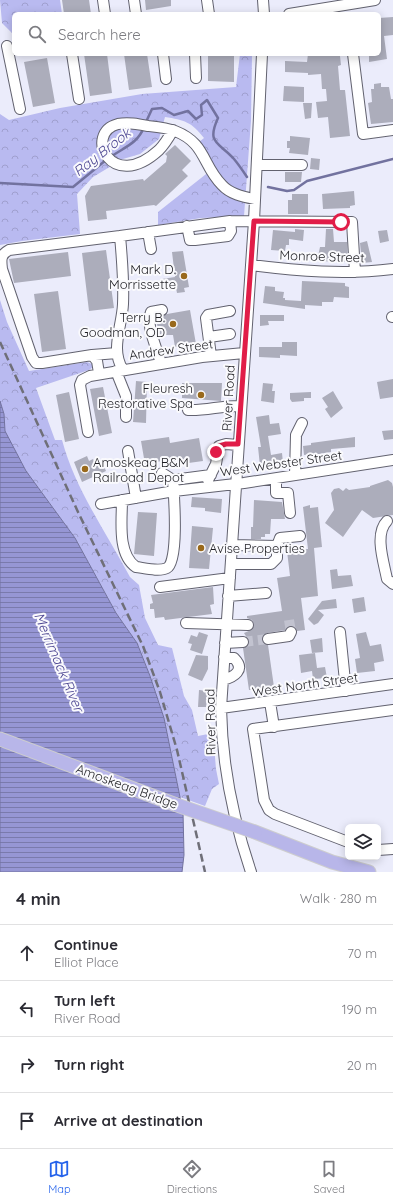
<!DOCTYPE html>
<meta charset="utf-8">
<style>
:root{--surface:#fff;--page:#f2f2f3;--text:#2b2b33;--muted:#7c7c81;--line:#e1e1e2;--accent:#2563eb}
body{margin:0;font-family:Quicksand,sans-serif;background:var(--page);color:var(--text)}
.controls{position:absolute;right:12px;bottom:12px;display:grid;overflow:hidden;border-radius:6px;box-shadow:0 2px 10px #0003}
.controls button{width:36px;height:36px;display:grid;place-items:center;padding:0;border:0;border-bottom:1px solid var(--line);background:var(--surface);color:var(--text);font:20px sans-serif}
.stop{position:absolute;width:12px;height:12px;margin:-9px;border:3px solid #e11d48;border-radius:50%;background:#fff}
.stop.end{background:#e11d48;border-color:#fff;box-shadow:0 1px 4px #0008}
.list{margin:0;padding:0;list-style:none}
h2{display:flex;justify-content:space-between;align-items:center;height:52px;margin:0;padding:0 16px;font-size:17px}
h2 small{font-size:13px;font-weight:400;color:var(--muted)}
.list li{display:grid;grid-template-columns:26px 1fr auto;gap:12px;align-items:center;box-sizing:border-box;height:56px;padding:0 16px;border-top:1px solid var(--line)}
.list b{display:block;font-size:15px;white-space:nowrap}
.list p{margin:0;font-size:13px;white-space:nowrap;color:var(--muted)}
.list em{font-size:13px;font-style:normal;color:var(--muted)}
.icon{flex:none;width:22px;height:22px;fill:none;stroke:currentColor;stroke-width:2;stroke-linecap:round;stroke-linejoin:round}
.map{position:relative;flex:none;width:393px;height:872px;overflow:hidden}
.search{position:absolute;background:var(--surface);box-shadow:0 2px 10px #0003;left:12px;right:12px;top:12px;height:44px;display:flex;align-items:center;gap:10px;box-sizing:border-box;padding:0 14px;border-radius:6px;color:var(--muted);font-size:15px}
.sheet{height:276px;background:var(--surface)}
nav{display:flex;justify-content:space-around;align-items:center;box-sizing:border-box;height:56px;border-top:1px solid var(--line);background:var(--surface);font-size:11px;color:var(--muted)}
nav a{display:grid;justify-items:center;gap:2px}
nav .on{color:var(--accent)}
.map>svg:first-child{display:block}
.forest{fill:url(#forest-crowns)}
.water{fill:url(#water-rules);stroke:#72729f}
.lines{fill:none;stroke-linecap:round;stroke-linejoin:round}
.stream{stroke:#72729f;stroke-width:2.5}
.building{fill:#acadbb}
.minor-tunnel{stroke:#c2c3d0;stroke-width:10;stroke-dasharray:10 5;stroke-linecap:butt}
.minor-casing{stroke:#62626f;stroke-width:12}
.major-casing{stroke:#cdcdce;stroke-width:15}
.minor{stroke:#fff;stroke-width:10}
.major{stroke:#b8b6e9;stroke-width:13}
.rail{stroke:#6f6f78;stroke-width:2.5;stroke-dasharray:8 4;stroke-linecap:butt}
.major-bridge-casing{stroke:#cdcdce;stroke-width:15;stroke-linecap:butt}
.major-bridge{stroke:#b8b6e9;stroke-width:13}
.route{stroke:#e11d48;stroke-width:5}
.poi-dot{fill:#99691b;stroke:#fafafd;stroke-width:1.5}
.labels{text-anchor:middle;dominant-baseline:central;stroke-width:4;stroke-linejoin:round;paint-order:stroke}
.street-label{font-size:13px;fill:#1d1d22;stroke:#fafafd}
.poi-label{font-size:13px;fill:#1d1d22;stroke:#fafafd;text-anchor:end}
.water-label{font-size:14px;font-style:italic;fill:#4c4692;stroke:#fafafd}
</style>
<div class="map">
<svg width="393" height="872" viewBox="0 0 393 872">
<defs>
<pattern id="forest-crowns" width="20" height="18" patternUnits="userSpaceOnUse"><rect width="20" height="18" fill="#b9baf0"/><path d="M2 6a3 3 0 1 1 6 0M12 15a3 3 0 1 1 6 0" fill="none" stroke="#9f9fce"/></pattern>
<pattern id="water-rules" width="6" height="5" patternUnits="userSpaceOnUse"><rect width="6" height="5" fill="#9696d4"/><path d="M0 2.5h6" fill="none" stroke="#7a7aac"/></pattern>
</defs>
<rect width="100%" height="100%" fill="#ebecfb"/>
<!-- forest -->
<path class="forest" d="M0 0H60L62 14 51 12 47 14H14V33H12L2 23Z
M240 54H252L251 121 244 216 201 218 158 225V212L215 167 199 142 204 138C192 122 184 120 165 117L159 139 140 154 123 159 93 177 77 194 80 234 22 241 0 245V114L9 120 60 108 142 94 236 87Z
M0 300 7 322 29 371 87 362 92 364 93 367 89 370 36 388 55 440H62C75 489 106 532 130 577L139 585 145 618 158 645 172 648 184 696 192 710 198 736 213 733 216 769 219 784 212 789 205 806 180 797 164 718 150 676 137 643 116 613 75 538 26 471 4 431V414L0 401Z"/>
<!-- water -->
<path class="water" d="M0 401 4 414 5 431 26 471 75 538 116 613 137 643 150 676 164 718 183 812 184 855 182 872H0Z"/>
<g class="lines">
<!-- stream -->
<path class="stream" d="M146 122 152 109 162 108 174 115 188 111 196 119 202 115 201 105 207 100 218 118C206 144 219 142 234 159 239 165 243 171 247 177
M112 156C125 147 138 143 144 127
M0 183 73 187 106 160
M268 187 287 191 294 190 307 181 393 159"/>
</g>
<!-- building -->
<path class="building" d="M62 0H89L91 14H64Z
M145 0H171V6L146 10Z
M393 17V35L384 36 387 59 369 62V54H379V18Z
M84 54H107L112 93 90 96Z
M124 54H147L152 87 129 90Z
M208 54H234V82L208 81Z
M308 54H316V56L333 54V56H340L341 65 338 66 340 90H345L350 136 330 138 328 117 318 118 316 102 327 101 326 89H322L321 74 308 75V73L285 72V61L307 62Z
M47 58 55 103 33 107 24 62Z
M381 83V87H389L391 99H393V122L371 124 368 103 372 102 371 89H374V84Z
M284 86 304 87V102L283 101Z
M303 103H312L311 118 305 119Z
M290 136 310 138 308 155 289 153 290 148H287V141H290Z
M175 145 191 161 182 170 188 176 156 206 154 205 106 211 107 219 88 221 85 196 91 186 143 179 144 181 166 162 167 156 165 154Z
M311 158 320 159 319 170 310 169Z
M285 172H302L301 182H285Z
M354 191 355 205 350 206V208L323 209 322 194Z
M292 194H308V214H288V200H292Z
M295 229 304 230 303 241 289 239V245H286L285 251 271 250 273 230 295 232Z
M326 229H333L334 242H347L348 262 317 261 320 247H325Z
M387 230 389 241 380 243 378 231Z
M367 241 372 262 362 263 360 243Z
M106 250 114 308 89 311 82 253Z
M183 251 189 287 184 288 185 292 177 293 175 283 163 284 162 279 175 277 172 252Z
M68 252 71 276 14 283 9 259Z
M302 281 345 283V286L349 287V298L334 297 333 302H322V306L305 305V309L263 303 265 286 275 287V291L284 292 283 298H285V300L301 301Z
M58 291 66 349 42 352 34 294Z
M190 310 196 344 175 347 173 335H159L156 318 167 314Z
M260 315H284V321H268L269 325 260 326Z
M282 342H297V356L280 355V358L259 357V347H282Z
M393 379V397L380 399 377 382Z
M136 381 147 382 146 423 133 422Z
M182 383H222L221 401 182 398Z
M263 383 273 384 272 391H275L274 403 261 401Z
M103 387 112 433 99 436 90 389Z
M333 391 343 408 331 418 325 409 328 407 322 398Z
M69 392 79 439 65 442 56 395Z
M311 392V398H304V401L292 402 290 399V393Z
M269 415 270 424 279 423 281 434 268 436 271 455 282 453 283 463 260 466 258 447H261L256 417Z
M393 430V439L384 440 382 431Z
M169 437 170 443 199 438 203 461 174 465 173 459 145 464 141 441Z
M355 437V447L331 449V452L313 455 312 454 304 455 303 446 311 445V443Z
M87 456 89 461 93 459 95 464 102 462 106 471 82 482 74 462Z
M388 480 392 483 393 487V515L373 518 362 510 343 537 325 523 334 510 331 493 334 489 339 488 343 491 346 488 349 490 370 487V486Z
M192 497 222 499 221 513 205 511V508L191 507Z
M254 500 282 502 285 519H271L270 534H265V537H261V539H251V527H253Z
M310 505V508L318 507 322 547 314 548 318 596 301 598 305 630 297 631 294 626H290L285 630 267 633 262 636 263 643 268 645 274 687 249 690 243 648 249 645V641L244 633 251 630 254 625 252 620 247 618V616L282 611 277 578 290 576 287 551 308 549 303 507Z
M138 512 157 513 154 556 134 554Z
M192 526 213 528 209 569 189 568Z
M337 569 338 576 351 575 353 586 332 589 330 570Z
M213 587 214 604 210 605 212 614 165 620 164 617 155 618 154 609H150V604L153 603 151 595Z
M364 597 366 611 354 613 352 599Z
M336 599 337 608 318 610 324 615 318 623 314 625 308 619 322 601Z
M199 632 208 635 202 654 190 650 192 644 188 643 191 635 197 637Z
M366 632 370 646 381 644 384 661 374 663 375 671 357 673 355 659 360 658 356 634Z
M322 638 323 652 312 653 310 640Z
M315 653 317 668 325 667 327 678 313 679 312 671 301 673 299 655Z
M196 655 208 656V669L202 681 188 675Z
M199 690 208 691 206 707H198Z"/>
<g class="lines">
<!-- minor-tunnel -->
<path class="minor-tunnel" d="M289 620 291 632
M243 642 268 639"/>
<!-- minor casing -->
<g class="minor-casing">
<path id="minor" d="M103 0 105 14
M134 0 136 14
M207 0 209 14
M263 0 264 14
M289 14 375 0
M7 46 20 109
M72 54 79 99
M163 54 166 79
M195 54 196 78
M353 54 363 134 393 130
M173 130C169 137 164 145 159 150 111 194 83 133 118 124 128 122 138 124 148 126 157 127 167 128 175 131 206 143 202 165 222 185 230 194 243 197 255 199
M257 165H302
M187 226 190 240H195L228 236 231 231 230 221
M148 232 151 249
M120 236 230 221 352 222 355 272
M251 265C298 271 345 275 393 269
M392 317H393
M209 337 230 334
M92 355 117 353
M211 356 206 318 208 315 230 311
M161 364C158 350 145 325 151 312L162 310
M116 371 126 396V417
M99 373 97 361 92 355 42 363H36L32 357 2 269C1 260 0 255 9 250L120 236C122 258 124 281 123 304 122 327 110 349 123 370
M188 410C206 411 223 405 241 406
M88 432 80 385 82 380 90 376 202 357 244 353
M128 451 136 498
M162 473 173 480
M295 475 296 435 302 423
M276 479V493H288L290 513
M208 480 216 464 219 446 226 444 238 445
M122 500C122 520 117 554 136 567 144 568 159 572 167 568 179 562 174 495 173 480L211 475
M101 504 174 491 244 483 393 460
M387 521C374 534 384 563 387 579L393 584
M277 546 280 538 300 536
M231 564H271L277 558V546L232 545
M160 587 230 578
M228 596 266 593
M186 623 248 625
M340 632 346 691
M268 639 289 636 291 632
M225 643 243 642
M223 680C234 677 246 670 234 658L224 657
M270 702 274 727
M221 708 393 684
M348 842 275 814 269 810 264 800 253 729 393 710
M378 850 393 849
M251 872C233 819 222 764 221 708L254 221 262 54"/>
</g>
<!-- major casing -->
<g class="major-casing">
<path id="major" d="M0 739 174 804
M255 832 332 862 369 872"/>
</g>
<!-- minor -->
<use href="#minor" class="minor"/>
<!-- major -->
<use href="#major" class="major"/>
<!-- rail -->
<path class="rail" d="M0 342 78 512 143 646 160 692 177 750 205 872"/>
<!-- major-bridge casing -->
<g class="major-bridge-casing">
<path id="major-bridge" d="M174 804 255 832"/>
</g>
<!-- major-bridge -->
<use href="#major-bridge" class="major-bridge"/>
</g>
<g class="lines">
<!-- route -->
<path class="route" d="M216 452 219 446 226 444H238L254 221 341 222"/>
</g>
<!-- markers -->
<g class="poi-dot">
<circle cx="184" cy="276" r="4"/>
<circle cx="173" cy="324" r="4"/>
<circle cx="201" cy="395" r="4"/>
<circle cx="85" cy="469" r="4"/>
<circle cx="201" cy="548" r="4"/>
</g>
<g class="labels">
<!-- street labels -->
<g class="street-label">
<text transform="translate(322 256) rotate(2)">Monroe Street</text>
<text transform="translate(171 349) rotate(-8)">Andrew Street</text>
<text transform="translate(228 398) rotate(-87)">River Road</text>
<text transform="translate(281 463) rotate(-8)">West Webster Street</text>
<text transform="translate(305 684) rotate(-8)">West North Street</text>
<text transform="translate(210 722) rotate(-91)">River Road</text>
<text transform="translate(127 786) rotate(20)">Amoskeag Bridge</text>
</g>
<!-- poi labels -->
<g class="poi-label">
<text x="176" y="269">Mark D.<tspan x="176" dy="15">Morrissette</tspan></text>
<text x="165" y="317">Terry B.<tspan x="165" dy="15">Goodman, OD</tspan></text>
<text x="193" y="388">Fleuresh<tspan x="193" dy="15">Restorative Spa</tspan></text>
<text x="93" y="462" text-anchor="start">Amoskeag B&amp;M<tspan x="93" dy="15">Railroad Depot</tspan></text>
<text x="209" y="548" text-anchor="start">Avise Properties</text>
</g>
<!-- water labels -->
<g class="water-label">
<text transform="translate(102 152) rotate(-38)">Ray Brook</text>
<text transform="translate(59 662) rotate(67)">Merrimack River</text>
</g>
</g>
</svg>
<div class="controls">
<button><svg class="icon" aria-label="layers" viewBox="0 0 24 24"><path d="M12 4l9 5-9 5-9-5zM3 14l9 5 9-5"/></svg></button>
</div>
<div class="stop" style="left:341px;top:222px"></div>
<div class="stop end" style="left:216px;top:452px"></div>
<div class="search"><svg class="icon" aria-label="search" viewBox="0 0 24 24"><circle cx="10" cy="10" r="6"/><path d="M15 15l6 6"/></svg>Search here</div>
</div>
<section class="sheet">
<h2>4 min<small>Walk · 280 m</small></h2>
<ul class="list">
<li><svg class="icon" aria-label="ahead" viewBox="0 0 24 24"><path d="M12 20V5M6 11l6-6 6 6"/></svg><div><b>Continue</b><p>Elliot Place</p></div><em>70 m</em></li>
<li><svg class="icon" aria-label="left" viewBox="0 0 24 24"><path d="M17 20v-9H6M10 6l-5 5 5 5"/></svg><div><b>Turn left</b><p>River Road</p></div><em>190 m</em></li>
<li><svg class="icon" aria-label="right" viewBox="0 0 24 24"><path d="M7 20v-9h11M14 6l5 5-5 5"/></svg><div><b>Turn right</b></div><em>20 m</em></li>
<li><svg class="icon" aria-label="arrive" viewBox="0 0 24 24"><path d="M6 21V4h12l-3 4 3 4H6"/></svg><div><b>Arrive at destination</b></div></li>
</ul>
</section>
<nav>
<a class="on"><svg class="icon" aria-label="map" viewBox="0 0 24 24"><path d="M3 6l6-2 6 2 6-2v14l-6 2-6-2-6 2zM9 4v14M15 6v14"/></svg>Map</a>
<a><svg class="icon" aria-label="directions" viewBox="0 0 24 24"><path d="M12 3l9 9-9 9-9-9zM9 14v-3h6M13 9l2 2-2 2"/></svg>Directions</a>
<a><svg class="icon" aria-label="saved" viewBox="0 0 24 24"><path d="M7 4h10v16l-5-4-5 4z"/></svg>Saved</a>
</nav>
